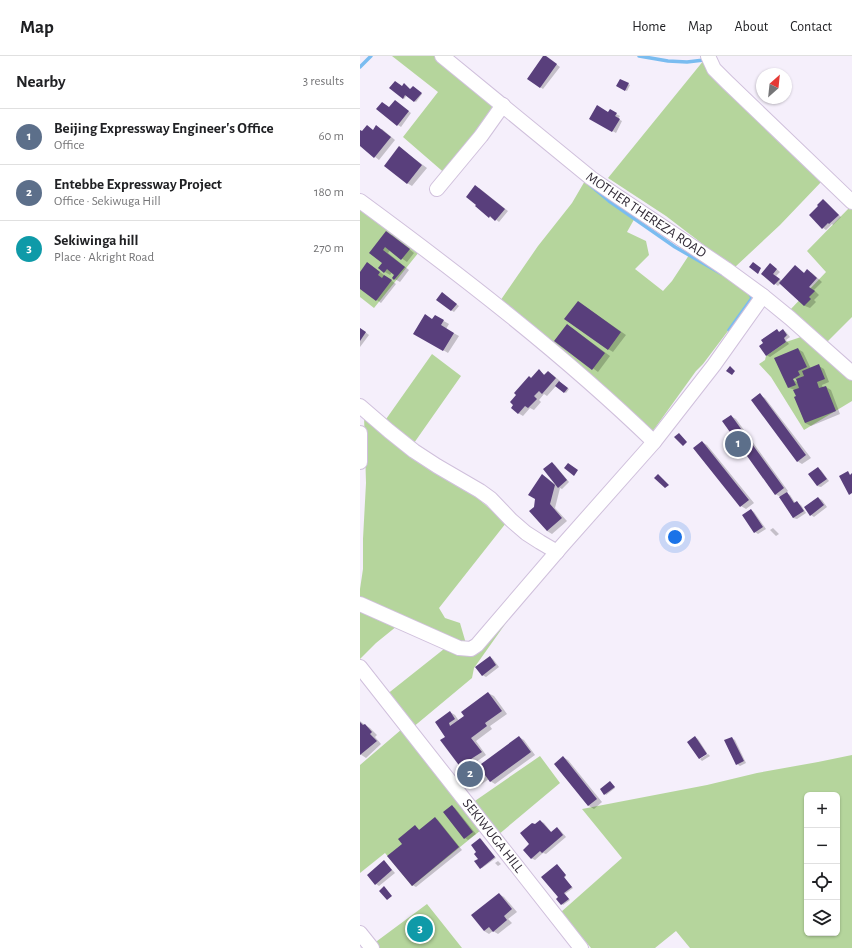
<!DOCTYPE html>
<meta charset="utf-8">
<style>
:root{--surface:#fff;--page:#f2f2f2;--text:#202124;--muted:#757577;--line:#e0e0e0;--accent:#7c3aed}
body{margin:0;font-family:"Alegreya Sans",sans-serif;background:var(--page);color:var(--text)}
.controls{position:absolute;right:12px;bottom:12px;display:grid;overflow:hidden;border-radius:6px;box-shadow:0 1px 3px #0004}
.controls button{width:36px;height:36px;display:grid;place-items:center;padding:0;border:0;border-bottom:1px solid var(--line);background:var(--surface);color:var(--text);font:20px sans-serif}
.compass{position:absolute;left:396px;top:12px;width:36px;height:36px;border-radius:50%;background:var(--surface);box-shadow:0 1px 3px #0004;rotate:27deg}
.you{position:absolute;left:315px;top:481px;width:14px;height:14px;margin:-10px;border:3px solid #fff;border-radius:50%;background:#1a73e8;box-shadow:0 0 0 6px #1a73e833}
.badge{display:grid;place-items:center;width:26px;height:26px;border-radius:50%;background:var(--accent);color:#fff;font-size:13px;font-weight:700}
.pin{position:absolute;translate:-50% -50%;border:2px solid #fff;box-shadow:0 1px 4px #0006}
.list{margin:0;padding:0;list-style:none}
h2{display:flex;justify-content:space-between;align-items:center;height:52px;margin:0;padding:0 16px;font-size:17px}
h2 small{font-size:13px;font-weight:400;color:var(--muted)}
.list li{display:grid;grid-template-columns:26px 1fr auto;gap:12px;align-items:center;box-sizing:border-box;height:56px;padding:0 16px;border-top:1px solid var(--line)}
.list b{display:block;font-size:15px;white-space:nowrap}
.list p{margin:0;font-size:13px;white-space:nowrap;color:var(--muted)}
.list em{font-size:13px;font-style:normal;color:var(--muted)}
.icon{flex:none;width:22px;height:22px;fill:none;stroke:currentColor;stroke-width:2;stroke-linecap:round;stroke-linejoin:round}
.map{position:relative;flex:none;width:492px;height:892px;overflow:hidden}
header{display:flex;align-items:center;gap:24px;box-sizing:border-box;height:56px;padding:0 20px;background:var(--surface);border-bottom:1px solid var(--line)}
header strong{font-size:19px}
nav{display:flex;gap:22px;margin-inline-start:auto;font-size:14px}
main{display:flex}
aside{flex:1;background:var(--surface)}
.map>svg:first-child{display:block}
.green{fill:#b5d59c;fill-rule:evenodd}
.shadow{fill:#0003;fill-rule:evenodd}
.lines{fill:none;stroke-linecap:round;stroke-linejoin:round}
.stream{stroke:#7abcf0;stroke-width:3.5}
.building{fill:#593f7c}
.minor-casing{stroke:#d0c0dc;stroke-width:16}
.minor{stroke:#fff;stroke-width:14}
.labels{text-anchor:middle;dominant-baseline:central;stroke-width:4;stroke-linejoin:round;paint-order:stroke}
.street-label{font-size:14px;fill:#332c38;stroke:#f5effb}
</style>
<header>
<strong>Map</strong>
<nav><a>Home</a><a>Map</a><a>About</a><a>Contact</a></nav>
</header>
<main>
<aside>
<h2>Nearby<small>3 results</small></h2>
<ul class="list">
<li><span class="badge" style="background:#5c6f8a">1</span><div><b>Beijing Expressway Engineer's Office</b><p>Office</p></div><em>60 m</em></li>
<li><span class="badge" style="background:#5c6f8a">2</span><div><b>Entebbe Expressway Project</b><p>Office · Sekiwuga Hill</p></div><em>180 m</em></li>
<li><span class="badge" style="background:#0f9aa8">3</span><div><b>Sekiwinga hill</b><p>Place · Akright Road</p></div><em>270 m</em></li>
</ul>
</aside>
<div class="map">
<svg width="492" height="892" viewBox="0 0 492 892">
<rect width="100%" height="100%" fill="#f5effb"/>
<!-- green -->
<path class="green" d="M32 0H77L144 55 88 120 43 81 78 36Z
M344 4 463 124 420 169 374 212 306 160 248 122Z
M226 123 276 160 267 176 286 185 289 199 275 213 303 235 312 225 331 196 373 223 392 241 386 251 343 308 336 315 290 379 138 248 178 190 212 147Z
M0 149 59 196 14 252 0 241Z
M490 151 492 153V261L465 288 430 254 466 216 447 195Z
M443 280 463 296 492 325V345L444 374 411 321 399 308 405 304 406 300 426 286 438 282Z
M72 298 101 320 54 387 24 366Z
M4 359 114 439 146 467 79 552 85 562 100 567 107 591 153 557 114 612 112 622 52 672 26 639 89 589 37 570 16 587 0 603V533L3 513V483L6 427Z
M42 673 121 774 52 830 25 797 0 817V709Z
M492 699V892H330L316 875 295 892H231L201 856 262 802 222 753 347 729 397 717 458 706ZM447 739H477V877H447Z
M180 700 200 727 138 779 112 747Z
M67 848 102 892H16L13 888Z"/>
<!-- shadow -->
<path class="shadow" d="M188 2 200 11 183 33 180 31Z
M260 24 270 29 267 35 257 30Z
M42 31 51 34 53 31 62 38 56 46 47 39 44 43 30 32Z
M38 47 51 57 41 71 38 69 30 52Z
M250 55 260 60 258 63 262 65 256 77 230 62 249 57Z
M7 70 13 74 22 73 35 84 19 104 0 89V75L2 76Z
M44 95 67 112 52 130 47 127Z
M119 132 148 155 139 166 134 162 133 163 130 161 116 150Z
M463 144 466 146 481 161 473 169 472 168 466 174 463 172 459 151Z
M32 179 54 197 47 206 30 194 28 197 49 214 40 226 33 222 35 219 32 216 30 219 25 216 23 207 10 197Z
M8 207 36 228 21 247 0 232V217Z
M413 210 420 216 416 220 422 225 435 211 445 218 447 214 452 217 462 226 454 234 459 239 454 244 456 246 450 252 445 250 420 228 418 230 402 218Z
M85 240 99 250 94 256 91 254Z
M223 249 266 279 253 296 248 293Z
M75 260 89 268 86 273 99 280 88 297 55 277 73 264Z
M0 272 9 279 0 291Z
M212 272 250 300 238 316 196 285Z
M423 274 426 276 430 281 426 284 429 288 410 301 406 299 417 275 420 276Z
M438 293 443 296 451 313 459 310 464 313 469 326 462 329 463 332 466 331 471 334 480 358 451 370 445 367 435 341H437L435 334 429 332 416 303ZM429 319 437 324V326L428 321Z
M179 315 185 319 188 316 193 319 200 325 199 326 209 333 206 337 196 330 187 340 184 338 179 344 181 346 174 354 170 352 163 360 158 357 172 323Z
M400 339 405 342 451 402 442 408 437 405Z
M371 360 376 363 428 435 426 437 430 439 436 448 437 447 441 449 446 457 437 463 433 462 421 441 415 438Z
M342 386 347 389 394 447 386 453 381 450 334 393Z
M192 407 195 409 209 426 202 433 200 432 195 452 207 465 192 478 187 475 175 451 182 419 187 422 196 429V428Z
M458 413 461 414 469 425 461 431 457 430Z
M458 442 462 444 467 451 454 461 451 459Z
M391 454 394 456 406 473 398 478 395 476Z
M413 472 419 478 416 480 410 474Z
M130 601 133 603 139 611 126 621 122 619Z
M128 637 134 640 147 658 130 670 132 673 116 685 126 699 116 706 119 711 159 681 164 684 175 699 135 728 130 725 129 723 119 730 113 727 87 681 90 656 95 659 99 665Z
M0 665 5 669 10 672 17 679 15 681 21 688 6 702 0 698Z
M335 681 338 683 347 697 339 702Z
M372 682 375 684 386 707 380 710 377 708Z
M348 698 350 700 342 705 340 703Z
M203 701 208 704 242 746 234 753 229 750 195 708Z
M251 727 255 732 246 739 241 733Z
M92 750 95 752 116 778 108 784 105 782 84 756Z
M75 762 78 764 102 794 56 831 52 829 43 788 55 770 60 774Z
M180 765 184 767 192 777 197 772 200 774 206 781 186 798 183 797 175 804 171 802V788L175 770Z
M121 783 136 802 122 812H121L119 803Z
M138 805 141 808 138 810 135 807Z
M24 806 27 808 35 817 19 830 16 828 8 819Z
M198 810 206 820 204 822 213 832 205 838 210 844 203 849 197 843 200 842Z
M139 838 144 841 157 856 148 863 152 867 138 878 133 875 129 878 124 875Z"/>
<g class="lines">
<!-- stream -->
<path class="stream" d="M279 0 308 5 327 6 344 4
M0 11 11 0
M230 129 249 145 315 191 362 218
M369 274 392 242 390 238"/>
</g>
<!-- building -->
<path class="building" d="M183 0H186L197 8 180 32 167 23Z
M260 23 269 27 265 35 256 30Z
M35 25 42 30 44 27 50 33 53 30 62 37 54 46 45 39 43 43 29 32Z
M35 44 49 55 37 70 16 53 22 46 29 51Z
M237 49 248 56 250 53 257 57 255 60 260 63 252 76 229 63Z
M7 69 13 74 16 69 31 81 14 102 0 90V74L2 75Z
M39 90 62 109 47 128 24 110Z
M115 129 145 153 135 165 130 160 129 162 115 150 116 149 106 141Z
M463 143 479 159 469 168 468 167 462 173 449 159 458 150 457 149Z
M26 175 50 193 41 204 25 191 23 194 45 211 34 224 32 222 34 219 27 213 24 217 18 212 22 207 9 197Z
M7 206 20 216 18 219 22 222 24 219 32 224 16 245 0 233V216Z
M393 206 401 212 398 218 389 211Z
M410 207 417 213 413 218 420 223 414 229 401 218Z
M435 209 444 217 447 213 457 222 449 231 455 235 449 241 451 243 444 250 419 227Z
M82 236 97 248 91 255 76 244Z
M218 245 261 276 248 294 204 263Z
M65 258 72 263 75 259 84 264 81 269 94 277 83 295 53 278Z
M207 268 245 297 232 314 194 285Z
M0 272 6 276 0 285Z
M417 273 419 276 423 273 427 279 424 282 426 286 406 300 399 290 403 287 401 284Z
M438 292 447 311 438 315 440 319 433 323 436 329 428 332 414 302Z
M459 308 465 323 457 326 459 332 466 330 476 355 445 367 434 341 436 340 433 334 439 332 436 323 444 320 442 315Z
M370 310 375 315 372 319 366 315Z
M179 313 184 319 188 315 196 322 182 338 179 335 174 340 177 343 168 352 165 350 158 358 151 352 153 349 150 346 156 339 154 337 169 320 171 322Z
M199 325 208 332 204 337 195 330Z
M400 337 446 399 437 406 391 344Z
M371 359 424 432 415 439 362 365Z
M319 377 327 386 323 390 314 381Z
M342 385 389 444 380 451 333 392Z
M192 406 207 424 198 432 183 413Z
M208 407 218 414 214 420 204 412Z
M458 411 467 423 457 430 448 418Z
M488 415 490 419 492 417V437L489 439 479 420Z
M182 418 195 429 190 448 202 462 187 475 169 455 174 451 175 443 168 439Z
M298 418 309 429 305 432 294 422Z
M427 436 434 447 437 445 444 455 433 462 419 441Z
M458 441 464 449 450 460 444 451Z
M391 453 403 471 394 477 382 459Z
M130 600 136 609 122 620 115 611Z
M128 636 142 655 125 667 127 670 111 682 122 696 111 703 117 711 159 680 171 696 130 726 125 719 113 728 80 684 85 681 75 666 90 655 95 663 89 667 90 670 104 660 101 656Z
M0 666 3 669 5 668 12 676 10 678 17 685 0 699Z
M335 680 347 698 339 703 327 686Z
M372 681 384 705 376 709 364 684Z
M203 700 237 743 228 750 194 708Z
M250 725 255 731 244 739 240 733Z
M92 749 113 776 104 783 83 756Z
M75 761 99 791 52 830 27 800 42 788 38 783 55 769 59 774Z
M180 764 191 776 197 771 203 779 182 797 180 795 171 803 163 794 169 788 160 777 172 767 175 768Z
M120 782 135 801 120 813 114 805 118 803 114 798 116 796 111 789Z
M24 804 32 814 15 829 7 819Z
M197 808 206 819 204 821 212 831 204 837 209 843 201 849 196 843 198 841 181 821Z
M24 830 32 840 27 844 19 835Z
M139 837 152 853 144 860 147 864 133 876 129 871 124 875 111 859Z"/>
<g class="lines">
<!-- minor casing -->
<g class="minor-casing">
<g id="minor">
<path id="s1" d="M82 0 231 122 257 140 366 213 403 240 430 262 492 317"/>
<path d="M348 0 354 13 367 26 492 146"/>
<path d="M77 133 121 80 143 49"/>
<path d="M0 145C102 220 203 298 294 386"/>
<path d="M0 350 29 375 54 395 77 410 120 435 131 443 151 464 166 477 180 486 197 496"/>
<path d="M0 377V406"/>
<path d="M0 548 99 592 111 593 117 589 201 491 294 386 354 309 403 240"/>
<path id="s2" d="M0 611 221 892"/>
<path d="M0 877 12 892"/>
</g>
</g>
<!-- minor -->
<use href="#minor" class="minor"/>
</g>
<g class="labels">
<!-- street labels -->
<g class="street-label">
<text stroke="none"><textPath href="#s1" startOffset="259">MOTHER THEREZA ROAD</textPath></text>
<text stroke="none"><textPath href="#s2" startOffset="215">SEKIWUGA HILL</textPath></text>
</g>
</g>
</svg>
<div class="controls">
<button>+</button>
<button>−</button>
<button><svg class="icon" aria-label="locate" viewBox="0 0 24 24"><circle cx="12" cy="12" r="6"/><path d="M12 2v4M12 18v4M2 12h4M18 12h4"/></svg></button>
<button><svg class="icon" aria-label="layers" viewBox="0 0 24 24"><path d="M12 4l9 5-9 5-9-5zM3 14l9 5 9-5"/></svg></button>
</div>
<svg class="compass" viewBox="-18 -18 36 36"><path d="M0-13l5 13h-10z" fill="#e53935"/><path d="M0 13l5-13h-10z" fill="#757577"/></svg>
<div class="you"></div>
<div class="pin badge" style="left:378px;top:388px;background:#5c6f8a">1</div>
<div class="pin badge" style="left:110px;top:718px;background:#5c6f8a">2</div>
<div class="pin badge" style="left:60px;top:873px;background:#0f9aa8">3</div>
</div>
</main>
